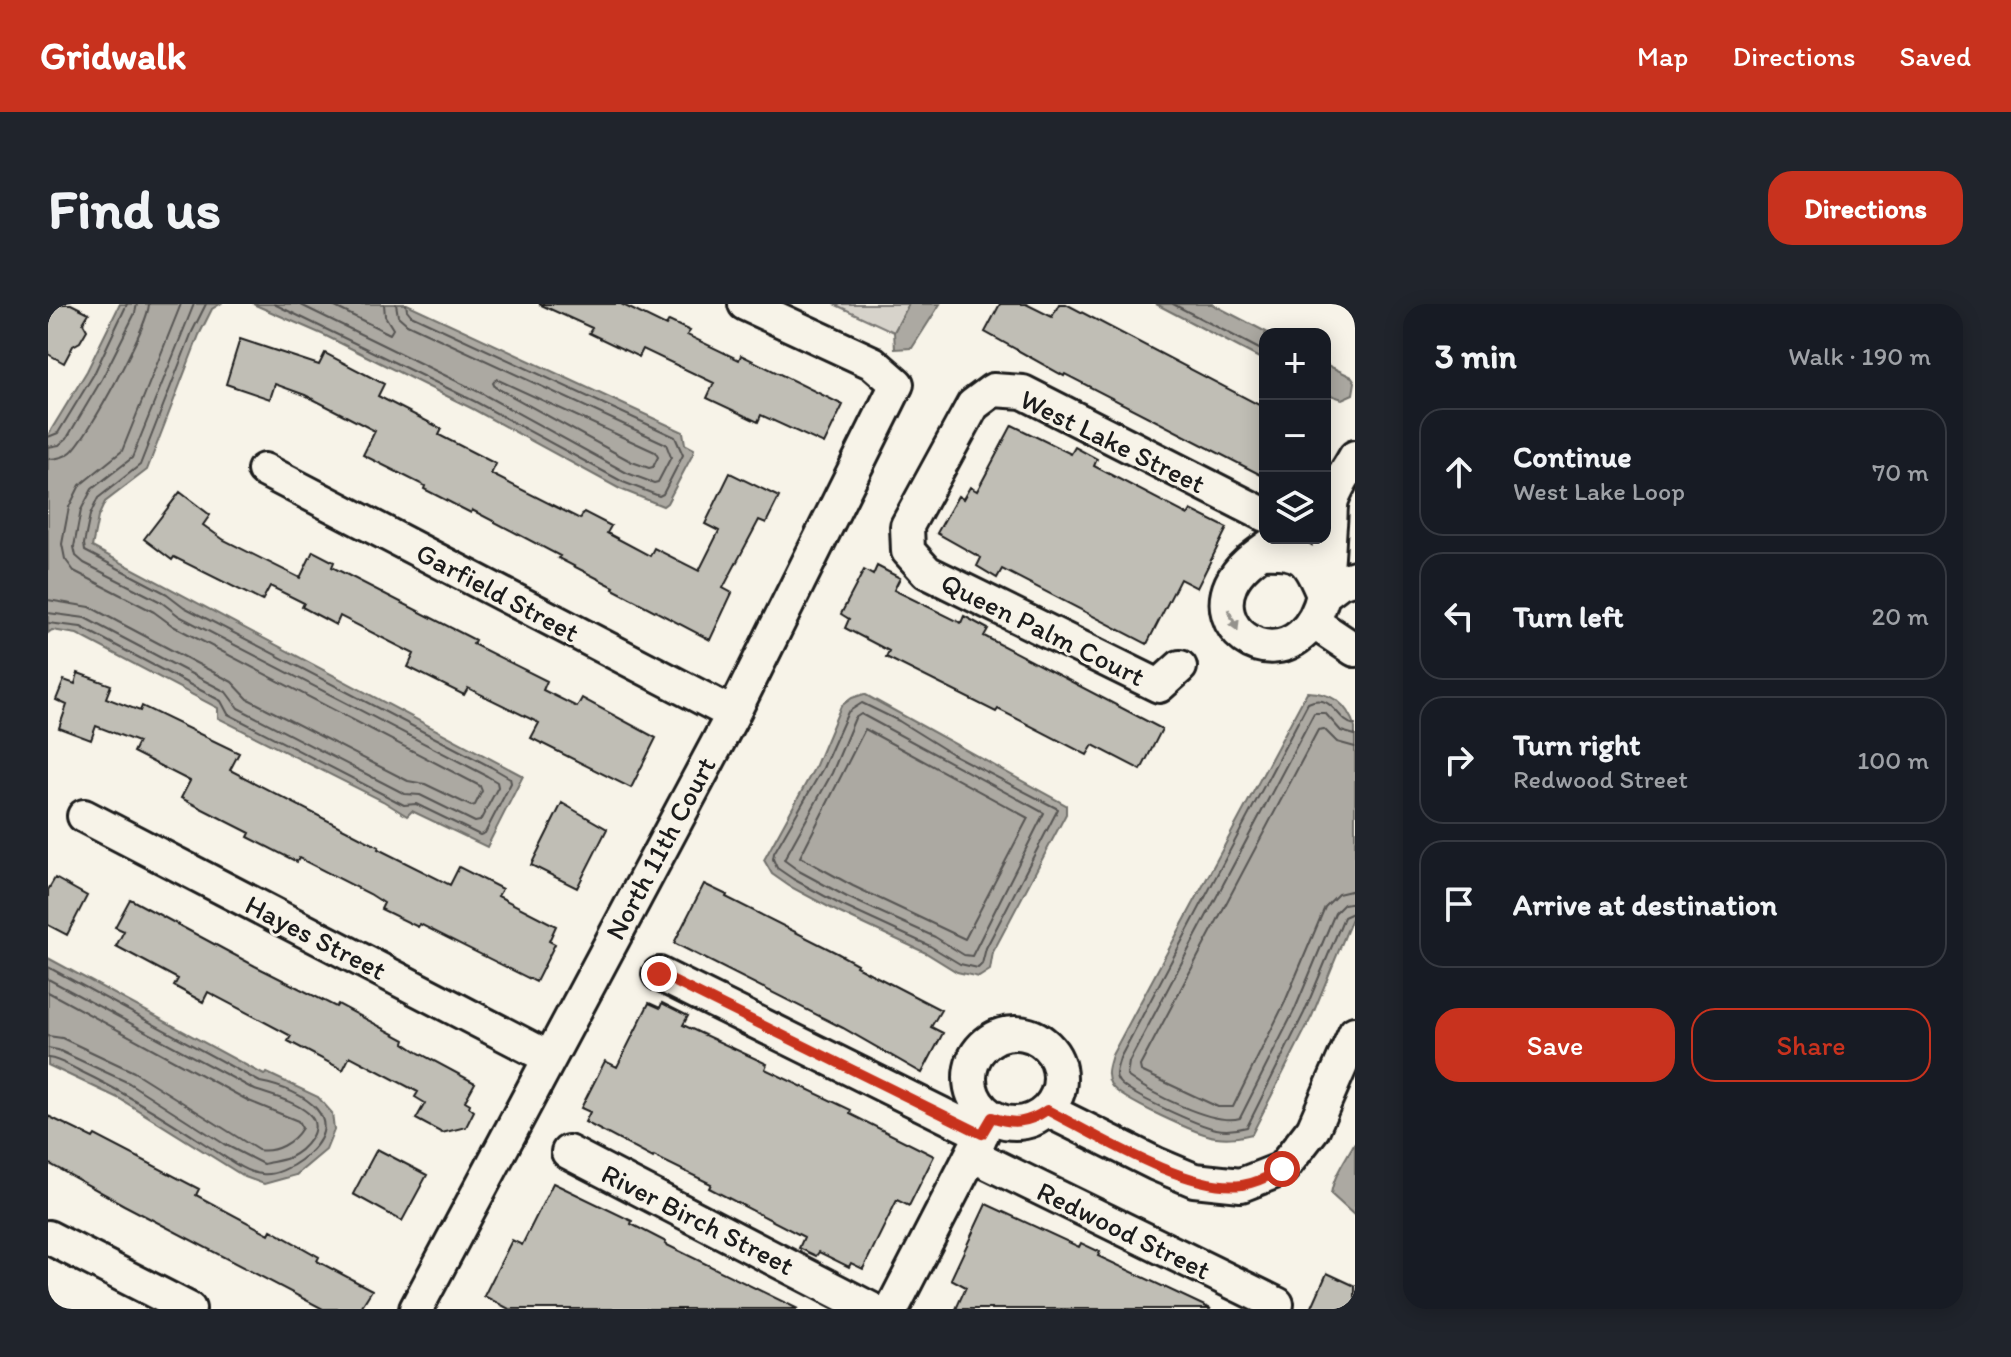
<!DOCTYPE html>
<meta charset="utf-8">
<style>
:root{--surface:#171b24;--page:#20242c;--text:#f1f3f6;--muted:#9ea1a6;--line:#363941;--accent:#c8321e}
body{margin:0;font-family:Itim,sans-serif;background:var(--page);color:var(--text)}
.controls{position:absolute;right:24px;top:24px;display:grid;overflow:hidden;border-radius:16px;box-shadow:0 4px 20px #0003}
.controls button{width:72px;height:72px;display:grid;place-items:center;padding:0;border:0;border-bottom:2px solid var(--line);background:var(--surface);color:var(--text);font:40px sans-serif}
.stop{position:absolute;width:24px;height:24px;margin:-18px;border:6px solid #c8321e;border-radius:50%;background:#fff}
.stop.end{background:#c8321e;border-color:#fff;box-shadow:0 2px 8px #0008}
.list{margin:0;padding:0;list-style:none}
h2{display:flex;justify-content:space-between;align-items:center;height:104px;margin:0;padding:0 32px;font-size:34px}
h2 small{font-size:26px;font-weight:400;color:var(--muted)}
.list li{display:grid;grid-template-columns:52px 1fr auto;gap:24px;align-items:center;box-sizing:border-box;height:128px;margin:0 16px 16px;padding:0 16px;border:2px solid var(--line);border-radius:24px}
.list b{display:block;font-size:30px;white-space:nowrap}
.list p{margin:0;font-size:26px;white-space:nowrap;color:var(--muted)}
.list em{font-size:26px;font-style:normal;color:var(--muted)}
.actions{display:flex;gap:16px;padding:24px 32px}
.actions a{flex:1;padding:18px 0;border:2px solid var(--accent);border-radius:24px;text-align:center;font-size:28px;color:var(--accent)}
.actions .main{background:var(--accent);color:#fff}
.icon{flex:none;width:44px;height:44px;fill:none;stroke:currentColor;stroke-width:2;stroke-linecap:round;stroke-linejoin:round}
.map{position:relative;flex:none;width:1307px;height:1005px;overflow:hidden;border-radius:24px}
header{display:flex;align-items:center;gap:48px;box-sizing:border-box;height:112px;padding:0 40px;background:var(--accent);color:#fff}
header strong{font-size:38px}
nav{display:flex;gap:44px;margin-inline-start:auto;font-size:28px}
.intro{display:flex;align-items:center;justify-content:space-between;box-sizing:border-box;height:192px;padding:0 48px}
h1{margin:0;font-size:56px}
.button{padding:20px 36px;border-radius:24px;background:var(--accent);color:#fff;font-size:28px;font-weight:700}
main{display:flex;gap:48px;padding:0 48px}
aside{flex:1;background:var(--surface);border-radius:24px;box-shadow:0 4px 20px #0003}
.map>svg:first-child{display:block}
.green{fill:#d7d3cb;stroke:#7a7874;stroke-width:2}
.water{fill:#aca9a2;stroke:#72716c;stroke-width:2}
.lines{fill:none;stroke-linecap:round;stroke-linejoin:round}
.shore{stroke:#565452;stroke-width:2}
.building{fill:#c0beb5;stroke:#1c1c1c;stroke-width:2}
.minor-casing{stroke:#1c1c1c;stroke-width:38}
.minor{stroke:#f7f3e8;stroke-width:32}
.oneway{fill:#94928c}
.route{stroke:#c8321e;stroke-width:10}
.labels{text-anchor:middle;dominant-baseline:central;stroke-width:6;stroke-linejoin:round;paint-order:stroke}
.street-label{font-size:28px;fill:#1c1c1c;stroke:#f7f3e8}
</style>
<header>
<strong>Gridwalk</strong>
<nav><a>Map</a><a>Directions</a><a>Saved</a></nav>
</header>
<div class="intro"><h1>Find us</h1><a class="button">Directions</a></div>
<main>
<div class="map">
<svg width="1307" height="1005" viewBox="0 0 1307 1005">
<rect width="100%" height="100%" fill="#f7f3e8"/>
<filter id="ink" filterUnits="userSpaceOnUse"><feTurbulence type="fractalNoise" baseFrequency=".0125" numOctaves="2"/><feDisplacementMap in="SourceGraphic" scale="16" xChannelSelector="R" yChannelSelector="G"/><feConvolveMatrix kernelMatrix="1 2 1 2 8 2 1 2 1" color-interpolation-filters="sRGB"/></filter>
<g filter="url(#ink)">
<!-- green -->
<path class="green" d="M786 0H861L846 28Z"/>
<!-- water -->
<path class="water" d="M72 0H172L164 5 151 31 99 166 57 198 50 213 44 243 475 472 439 543 364 507 359 512 335 497 170 414V404L29 330 4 326 0 329V131L39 67Z
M205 0H359L635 128 637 140 646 145 645 150 619 199 615 202 572 185 425 105 276 31Z
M861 0H892L864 44 847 45 846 28Z
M1108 0H1164L1222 30H1217V57Z
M1277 60 1304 73 1307 78 1305 90 1294 95 1277 89Z
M1259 388C1285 389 1299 399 1307 424V607L1264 712 1204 830C1191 833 1181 835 1168 833 1151 831 1071 795 1063 781 1057 771 1061 762 1064 751Z
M816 390 1018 501V510L945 648 942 666 931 673 909 668 878 649 792 609 741 582 724 570 716 556 768 461 793 402 804 394Z
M0 654 216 771 219 769 270 793 284 809 286 826 278 846 248 871 216 880 197 873 72 795 0 761Z
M1307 838V912L1283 890C1286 870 1298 855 1307 838Z"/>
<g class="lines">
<!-- shore -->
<path class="shore" d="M226 0 428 98 575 178 611 192 615 190 635 151 627 133 363 11 359 6 358 0
M251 0 433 89 579 169 606 179 610 178 623 153 618 140 359 20 350 12 348 0
M281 0 342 30 345 25 337 12 336 0
M1125 0 1217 48
M448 75 607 148 610 153 605 163 601 164 584 158 447 83 445 79Z
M0 133 10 129 46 70 79 0
M0 143 11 141 19 134 54 75 87 9 89 0
M0 155C9 155 16 154 23 148 41 132 100 22 101 0
M0 296 42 303 184 378 200 395 360 477 377 480 423 502 427 501 434 487 432 482 125 322 106 308 26 267 17 255 14 240 21 203 32 181 74 147 133 0
M0 309 37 314 178 388 190 404 357 490 372 491 427 518 432 517 450 483 449 478 439 472 131 312 113 298 36 259 28 252 26 243 33 206 44 185 84 154 146 0
M0 319 33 323 173 397 180 410 356 501 368 500 432 531 437 529 463 479 462 474 443 463 136 303 119 290 37 247 36 240 42 211 50 194 92 161 144 28 158 0
M814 399 851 417 904 450 1010 505 938 644 934 660 930 664 912 660 882 642 795 602 745 575 729 564 725 555 726 549 775 464 800 408Z
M813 410 996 509 924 652 916 651 887 633 799 593 751 567 736 556 784 469 807 414Z
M1307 421C1288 418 1286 388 1260 399L1072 754C1070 762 1065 771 1071 778 1080 790 1152 822 1168 825 1179 827 1188 826 1199 823L1256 709 1296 613 1307 608
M817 425 980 514 917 635 805 582 752 553Z
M1307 431 1293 427 1277 409H1266L1081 758 1079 772C1102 789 1165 822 1192 814L1247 705 1287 609 1296 600 1307 598
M1307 443 1289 438 1276 425 1270 426 1092 762 1093 767 1170 803H1185L1236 700 1277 603 1290 590 1307 586
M0 663 212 778C255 786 306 816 253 856 244 863 226 872 214 870 196 869 175 851 160 842 119 815 78 789 34 768 23 763 12 755 0 754
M0 675 207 786C224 792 246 797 260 809 278 825 255 847 240 854 233 857 222 858 215 860L176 840 81 779 10 746 0 744
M0 688 201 797 250 817 254 824C245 839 227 849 210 846L86 768 14 734 0 732"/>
</g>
<!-- building -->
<path class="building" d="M0 0H23L41 9 35 19 39 26 32 38 25 42 16 59 0 50Z
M491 0H573L618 22 621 17 642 27 639 31 691 56 693 51 795 101 776 140 713 111 710 118 659 94 666 79 595 45 591 53 541 29 544 24Z
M952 0H978L1004 13 1011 0H1018L1217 104V173L1017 70 1016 72 937 28Z
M192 35 271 61 277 49 336 80 330 92 394 125 391 131 448 160 443 170 532 215 536 208 563 222 559 229 602 252 606 244 651 267 671 227 657 220 682 169 731 193 718 219 711 216 675 284 684 289 662 336 565 285 566 283 510 254 512 252 424 206 423 209 376 185 377 182 315 151 327 127 257 91 227 80 222 95 178 80Z
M964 121 1023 150 1027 143 1049 155 1046 162 1140 211 1143 206 1179 224 1149 284 1132 275 1099 340 954 265 949 274 929 262 933 254 889 229 910 192 915 195 922 183 929 187Z
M132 188 162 211 155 221 176 236 252 274 265 247 286 258 284 263 427 336 425 340 499 377 495 386 529 403 534 394 608 434 583 484 483 434 491 419 420 384 416 391 360 363 366 350 292 312 288 321 254 303 256 299 222 282 214 297 126 253 124 256 96 235Z
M829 262 852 274 846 286 913 319 916 312 940 325 936 332 1114 425 1093 466 1045 441 1039 451 950 405 948 408 838 353 841 347 797 324 801 315 793 310 816 266 825 271Z
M30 369 63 381 58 394 92 407 94 402 191 449 182 466 331 543 330 545 402 581 411 563 454 585 450 592 508 622 501 637 507 640 488 678 372 620 370 623 333 605 336 599 322 590 251 554 249 558 200 533 202 529 133 494 142 477 85 448 90 438 48 422 43 436 11 424 19 401 8 396 16 376 27 380Z
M514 499 559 525 529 584 483 561Z
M7 574 39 592 19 631 0 621V586Z
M656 580 679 591 678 593 789 649 809 660 808 662 893 706 883 723 895 729 874 769 795 724 626 639Z
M82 595 207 662 288 703 290 700 357 736 356 739 371 749 427 779 417 797 422 800 421 803 426 807 418 823 394 829 368 815 377 799 367 793 370 788 302 752 295 766 240 737 243 732 160 688 155 698 126 682 130 675 68 642 76 627 67 623Z
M601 699 612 704 614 699 640 712 635 721 719 760 717 765 803 806 802 810 886 852 861 902 849 896 815 965 803 959 801 963 771 948 768 952 751 944 756 933 661 884 663 880 606 852 605 854 537 818 542 808 533 804 557 757 569 763Z
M0 812 45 834 47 831 151 885 148 891 221 930 223 926 271 953 269 957 324 986 312 1005H275L76 901 0 859Z
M329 845 379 871 354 917 305 890Z
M505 879 584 917 583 920 618 938 617 940 750 1005H461L436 992 464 936 474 941Z
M938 900 1031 943 1033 939 1052 948 1050 952 1163 1005H908L918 983 903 975Z
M1279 969 1307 982V1005H1263Z"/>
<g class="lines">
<!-- minor casing -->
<g class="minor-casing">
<path id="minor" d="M216 166 685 410
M1232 234C1215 247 1192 260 1183 280 1163 324 1216 363 1253 331 1282 306 1279 256 1282 221 1283 213 1282 204 1284 196 1289 181 1300 166 1307 153
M1213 248C1254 246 1260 254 1275 291L1292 278 1307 273
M1265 318 1307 346
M1132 363 1111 382 879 268 860 247 859 222 925 101 945 86 975 88 1217 211
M36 512 500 753
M611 670 934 830
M922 774a45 45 0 1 1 90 0a45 45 0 1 1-90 0Z
M999 806 1108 860 1146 876 1193 881 1234 865 1265 825 1307 729
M520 848 823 1005
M924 851 1229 1000 1227 1005
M0 933 141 1005
M368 1005 685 410 849 80 825 59 697 0
M844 1005 932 834"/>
</g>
<!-- minor -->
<use href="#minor" class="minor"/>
</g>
<!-- one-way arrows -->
<defs><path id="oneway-solid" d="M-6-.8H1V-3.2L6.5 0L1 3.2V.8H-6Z" transform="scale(2)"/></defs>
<use class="oneway" href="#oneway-solid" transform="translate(1185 316) rotate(66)"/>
</g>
<g class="lines" filter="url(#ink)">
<!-- route -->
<path class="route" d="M611 670 934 830 944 813C965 821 980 819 999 806 1048 831 1139 888 1194 881 1208 879 1222 872 1234 865"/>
</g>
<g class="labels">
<!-- street labels -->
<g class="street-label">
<text transform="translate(1065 137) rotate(26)">West Lake Street</text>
<text transform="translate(450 288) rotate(28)">Garfield Street</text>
<text transform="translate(995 325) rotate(26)">Queen Palm Court</text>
<text transform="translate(612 544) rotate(-62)">North 11th Court</text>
<text transform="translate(268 633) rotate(27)">Hayes Street</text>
<text transform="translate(650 915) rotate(27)">River Birch Street</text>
<text transform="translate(1076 926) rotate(26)">Redwood Street</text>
</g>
</g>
</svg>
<div class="controls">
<button>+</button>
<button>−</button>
<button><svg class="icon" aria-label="layers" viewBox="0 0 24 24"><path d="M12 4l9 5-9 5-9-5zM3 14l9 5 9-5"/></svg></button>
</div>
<div class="stop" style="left:1234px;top:865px"></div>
<div class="stop end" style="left:611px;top:670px"></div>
</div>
<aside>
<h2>3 min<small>Walk · 190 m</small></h2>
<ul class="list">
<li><svg class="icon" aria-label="ahead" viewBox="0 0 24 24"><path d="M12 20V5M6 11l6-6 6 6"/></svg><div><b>Continue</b><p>West Lake Loop</p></div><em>70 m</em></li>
<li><svg class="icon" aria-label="left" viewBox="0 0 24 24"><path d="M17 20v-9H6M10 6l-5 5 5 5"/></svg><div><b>Turn left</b></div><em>20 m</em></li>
<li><svg class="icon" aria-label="right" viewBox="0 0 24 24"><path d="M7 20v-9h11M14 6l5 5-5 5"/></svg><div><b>Turn right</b><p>Redwood Street</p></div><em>100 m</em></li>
<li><svg class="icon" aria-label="arrive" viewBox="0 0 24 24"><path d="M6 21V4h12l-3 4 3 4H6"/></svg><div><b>Arrive at destination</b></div></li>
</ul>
<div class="actions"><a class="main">Save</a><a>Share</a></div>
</aside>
</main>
